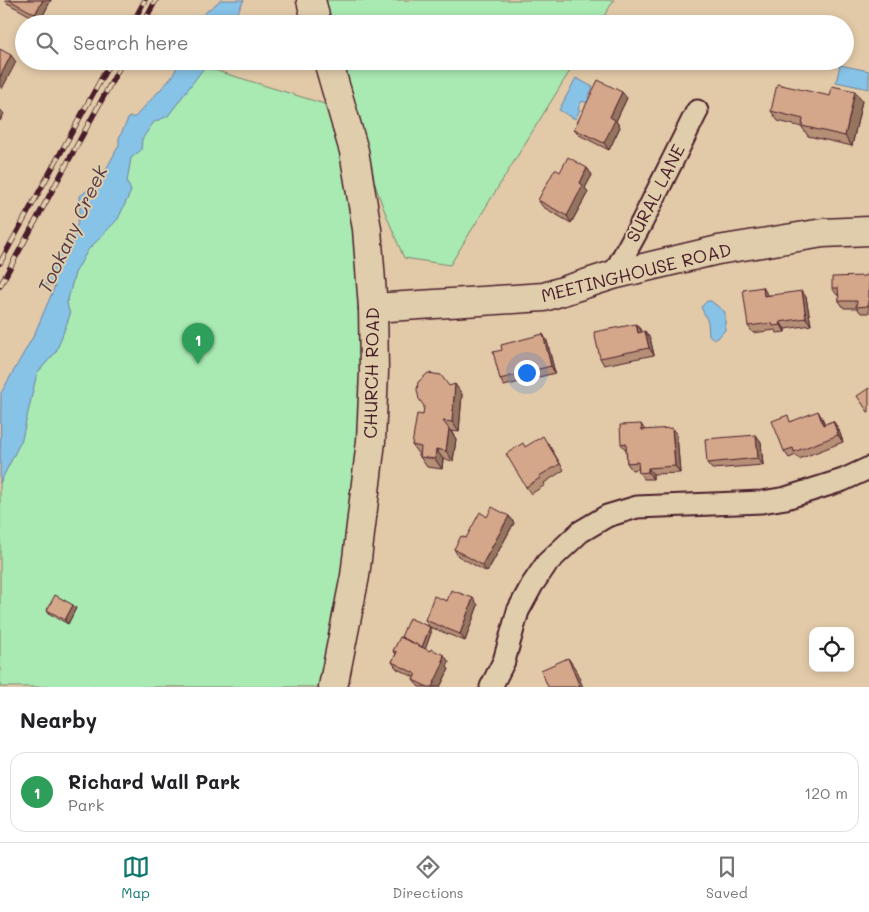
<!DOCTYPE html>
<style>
:root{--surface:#fff;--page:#f6f6f6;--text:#202124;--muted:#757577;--line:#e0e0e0;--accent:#0f766e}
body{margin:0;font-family:Mali,sans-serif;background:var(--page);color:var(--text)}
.controls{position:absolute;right:15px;bottom:15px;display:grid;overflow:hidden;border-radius:10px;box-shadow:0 2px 8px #0003}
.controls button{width:45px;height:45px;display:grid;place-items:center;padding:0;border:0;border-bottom:1px solid var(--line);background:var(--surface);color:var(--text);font:25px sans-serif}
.you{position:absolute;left:526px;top:372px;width:18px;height:18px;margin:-12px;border:4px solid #fff;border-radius:50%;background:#1a73e8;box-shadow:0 0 0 8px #1a73e833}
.badge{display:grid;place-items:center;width:32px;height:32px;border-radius:50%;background:var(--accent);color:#fff;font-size:16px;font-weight:700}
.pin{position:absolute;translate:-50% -41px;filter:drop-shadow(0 1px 2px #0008)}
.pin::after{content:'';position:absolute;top:26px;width:18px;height:15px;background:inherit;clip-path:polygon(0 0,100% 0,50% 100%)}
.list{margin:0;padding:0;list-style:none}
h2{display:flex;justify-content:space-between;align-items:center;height:65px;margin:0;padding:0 20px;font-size:21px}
h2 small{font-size:16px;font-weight:400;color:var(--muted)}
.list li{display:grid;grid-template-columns:32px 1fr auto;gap:15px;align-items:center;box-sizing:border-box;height:80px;margin:0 10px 10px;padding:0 10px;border:1px solid var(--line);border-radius:15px}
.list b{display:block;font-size:19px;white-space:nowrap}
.list p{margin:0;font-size:16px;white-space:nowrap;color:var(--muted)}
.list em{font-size:16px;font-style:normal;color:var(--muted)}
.icon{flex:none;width:28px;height:28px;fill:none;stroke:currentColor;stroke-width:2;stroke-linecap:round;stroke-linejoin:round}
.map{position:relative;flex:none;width:869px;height:687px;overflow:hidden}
.search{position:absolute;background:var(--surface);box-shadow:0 2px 8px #0003;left:15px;right:15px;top:15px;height:55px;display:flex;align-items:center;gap:12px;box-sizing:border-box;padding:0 18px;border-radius:28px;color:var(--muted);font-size:19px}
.sheet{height:155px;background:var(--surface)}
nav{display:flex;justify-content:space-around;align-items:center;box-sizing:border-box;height:70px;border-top:1px solid var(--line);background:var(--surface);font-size:14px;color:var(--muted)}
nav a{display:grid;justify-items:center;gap:2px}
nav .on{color:var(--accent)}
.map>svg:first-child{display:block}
.green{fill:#a9e9b2;stroke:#7a846e}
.water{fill:#87c2e7;stroke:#6f819c}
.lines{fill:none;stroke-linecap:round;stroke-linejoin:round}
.street-casing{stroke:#4a1f2b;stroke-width:25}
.secondary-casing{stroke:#4a1f2b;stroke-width:31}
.primary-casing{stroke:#4a1f2b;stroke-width:31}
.street{stroke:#e0cdab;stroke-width:21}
.secondary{stroke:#e0cdab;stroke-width:28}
.primary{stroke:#e0cdab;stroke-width:28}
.rail-casing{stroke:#4a1f2b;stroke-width:5.5}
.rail{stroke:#e0cdab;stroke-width:4;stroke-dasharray:11;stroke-linecap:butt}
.wall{fill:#b68f77;stroke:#4a1f2b}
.shaded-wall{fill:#947461;stroke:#4a1f2b}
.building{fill:#d4a68a;stroke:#4a1f2b}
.labels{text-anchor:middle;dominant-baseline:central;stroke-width:4;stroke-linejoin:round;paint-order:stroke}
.street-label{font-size:18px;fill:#4a1f2b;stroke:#e0cdab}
.water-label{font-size:19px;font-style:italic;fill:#533747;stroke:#e0cdab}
</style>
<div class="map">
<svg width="869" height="687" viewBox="0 0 869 687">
<rect width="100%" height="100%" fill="#e2caa8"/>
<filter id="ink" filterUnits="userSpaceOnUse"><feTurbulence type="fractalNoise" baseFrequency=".02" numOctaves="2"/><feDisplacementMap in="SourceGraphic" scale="10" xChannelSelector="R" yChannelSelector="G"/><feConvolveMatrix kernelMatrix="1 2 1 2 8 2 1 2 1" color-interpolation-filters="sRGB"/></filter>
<g filter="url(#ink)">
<!-- green -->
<path class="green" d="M308 0H614L599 24H317Z
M331 61H576L450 265 404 258 383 207Z
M198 65 334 107 349 165 364 345 352 522 321 687H0V482L63 293 149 121Z"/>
<!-- water -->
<path class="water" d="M221 0H244L231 24H191Z
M180 61H209L168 116 154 122 142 139 141 150 131 158 127 182 131 191 118 219 88 250 75 273 67 303 70 315 56 352 37 373 22 439 0 483 1 393 34 335 55 286 45 285 55 262 77 225 80 210V196L101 179 119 145V138L129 117H135L172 77Z
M840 65 869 71V89L836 82Z
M576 78 593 87 588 97 590 98 587 103 582 101 578 109 580 110 575 119 559 110Z
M707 301H711L725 312V330L718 338 714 339 709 335 708 322 701 307Z"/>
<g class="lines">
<!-- street casing -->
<g class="street-casing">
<path id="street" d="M613 275 642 222 697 111
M491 687 504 661 518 611 532 585 547 563 580 532 607 516 637 507 762 502 786 498 843 480 869 468"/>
</g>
<!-- secondary casing -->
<g class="secondary-casing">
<path id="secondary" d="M373 308 544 297 613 275 718 250 823 233 869 231"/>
</g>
<!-- primary casing -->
<g class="primary-casing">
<path id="primary" d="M311 0 317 24
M328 61 354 151 367 229 373 308 374 372 371 441 355 576 333 687"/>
</g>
<!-- street -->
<use href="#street" class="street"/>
<!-- secondary -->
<use href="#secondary" class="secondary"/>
<!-- primary -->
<use href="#primary" class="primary"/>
<!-- rail casing -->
<g class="rail-casing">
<path id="rail" d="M132 24 145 0
M143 24 156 0
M0 263 111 61
M0 286 123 61"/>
</g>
<!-- rail -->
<use href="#rail" class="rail"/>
</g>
<!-- wall -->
<path class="wall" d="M5 0H51L40 21 7 3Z
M830 96 862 101 852 146 808 136 802 127 778 121 771 111Z
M627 98 616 121 620 127 609 150 579 135 574 129Z
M587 168 592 175 585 188 588 192 571 223 543 207 538 200 560 172Z
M869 272V313H861L857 308H844L839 301V295H837L832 288 865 276Z
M767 294 768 295 806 297 811 325 785 329V332L777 333 775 330 753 333 748 326Z
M641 330V332L650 338 654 355 604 365 600 358Z
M547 341 555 373 504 386 500 379Z
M449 386 462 394 459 432 451 431 456 439 453 461 443 459 442 469 427 467 420 457V455H419L412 445 423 415Z
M822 418 825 424 833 421 838 428 843 442 799 459 796 455 789 458 784 451 792 421Z
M641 424 645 430 677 435 680 473 653 474V479H644L639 473V469L632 470 627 463 626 450 621 444Z
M756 435 761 442 763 465 712 469 707 463Z
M548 443 564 470 544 483 545 485 531 494 526 487V447Z
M509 516 514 523 487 572 458 556 454 549 466 538Z
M447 601 478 605 465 641 430 627 432 630 425 649 449 662 447 667 449 669 440 687H419L418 686 413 680 414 677 397 669 392 662 396 654 393 651 401 637 429 626 425 620Z
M73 605 76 608 68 624 50 614 47 610Z"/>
<!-- shaded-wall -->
<path class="shaded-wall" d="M43 0H51L40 21 35 14Z
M11 55 16 62 2 89 0 86V77Z
M855 91 862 101 852 146 845 136Z
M622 92 627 98 616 121 620 127 609 150 604 143 610 117Z
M0 109 4 114 0 121Z
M587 168 592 175 585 188 588 192 571 223 567 216 580 183Z
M763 287 767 294 769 303 764 296Z
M802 291 806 297 811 325 806 318Z
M780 322 785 329V332L781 325Z
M636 324 641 330 643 340 638 333Z
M645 331 650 338 654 355 649 348Z
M543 334 547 341 555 373 551 366Z
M455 384 462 394 459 432 452 422Z
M818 411 822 418 828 432 823 425Z
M833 421 838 428 843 442 838 435Z
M672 428 677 435 680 473 675 466Z
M449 429 456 439 453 461 446 451Z
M756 435 761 442 763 465 758 458Z
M436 449 443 459 442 469 435 459Z
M648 468 653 474V479L648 472Z
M509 516 514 523 487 572 482 565Z
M473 598 478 605 465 641 460 634Z
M73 605 76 608 68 624 65 620Z
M430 627 432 630 425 650 422 647Z
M444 655 449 662 447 667 449 669 440 687H432Z
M568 658 575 668 583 687H580Z"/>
<!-- building -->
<path class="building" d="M9 0H43L35 14Z
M0 49 11 55 0 77Z
M598 80 622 92 610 117 615 120 604 143 574 129Z
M777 84 830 96 832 86 855 91 845 136 802 126 803 119 771 111Z
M568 157 587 168 580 183 583 185 567 216 538 200 555 169 560 172Z
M868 272H869V300H868V306L856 307 857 301H839L838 288H832V277L865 276Z
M763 287 764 296 802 291 806 318 780 322 781 325 773 326 772 323 748 326 743 290Z
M636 324 638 333 645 331 649 348 600 358 594 332Z
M543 334 551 366 500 379 493 352 502 350 501 345Z
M428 373 441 375 449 386 455 384 452 422 443 421 449 429 446 451 436 449 435 459 420 457 421 447 412 445 417 414 423 415 424 406 419 399 417 390 418 382Z
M869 388V412H868L857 396Z
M818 411 823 425 833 421 838 435 794 452 793 448 784 451 772 421 788 415 790 422Z
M641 424 642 430 672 428 675 466 648 468V472L639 473 638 462 627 463 626 443 621 444 620 425Z
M756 435 758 458 707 463 705 439Z
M543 436 560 464 539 476 540 478 526 487 506 454 523 443 525 447Z
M492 507 509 516 482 565 454 549 461 536 466 538 480 512 487 517Z
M451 590 473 598 460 634 425 620 434 596 447 601Z
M55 595 73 605 65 620 47 610Z
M409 618 430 627 422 647 401 637Z
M400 637 430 651 431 649 444 655 442 661 444 662 432 687H428L413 680 416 674 392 662 397 652 393 651Z
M568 658 580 687H548L541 670Z"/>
</g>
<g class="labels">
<!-- street labels -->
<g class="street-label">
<text transform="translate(655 193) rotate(-63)">SURAL LANE</text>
<text transform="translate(636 272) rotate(-14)">MEETINGHOUSE ROAD</text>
<text transform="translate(371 373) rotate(-89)">CHURCH ROAD</text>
</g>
<!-- water labels -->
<g class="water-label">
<text transform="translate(72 229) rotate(-65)">Tookany Creek</text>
</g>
</g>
</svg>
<div class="controls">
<button><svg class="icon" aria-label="locate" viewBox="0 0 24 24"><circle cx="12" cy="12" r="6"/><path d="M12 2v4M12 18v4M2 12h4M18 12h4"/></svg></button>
</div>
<div class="you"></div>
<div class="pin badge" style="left:198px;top:364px;background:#2e9e5b">1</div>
<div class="search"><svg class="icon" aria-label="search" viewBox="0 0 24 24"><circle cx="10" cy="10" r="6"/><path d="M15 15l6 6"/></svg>Search here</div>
</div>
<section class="sheet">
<h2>Nearby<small></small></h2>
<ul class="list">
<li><span class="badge" style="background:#2e9e5b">1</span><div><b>Richard Wall Park</b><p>Park</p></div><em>120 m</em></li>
</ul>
</section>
<nav>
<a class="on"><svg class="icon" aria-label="map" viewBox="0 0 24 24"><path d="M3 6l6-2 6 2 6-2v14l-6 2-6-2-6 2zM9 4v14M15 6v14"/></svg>Map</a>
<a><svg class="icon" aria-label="directions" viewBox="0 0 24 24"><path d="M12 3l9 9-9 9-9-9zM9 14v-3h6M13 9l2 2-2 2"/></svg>Directions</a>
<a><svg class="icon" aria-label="saved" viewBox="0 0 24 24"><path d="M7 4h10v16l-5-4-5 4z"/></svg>Saved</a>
</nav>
